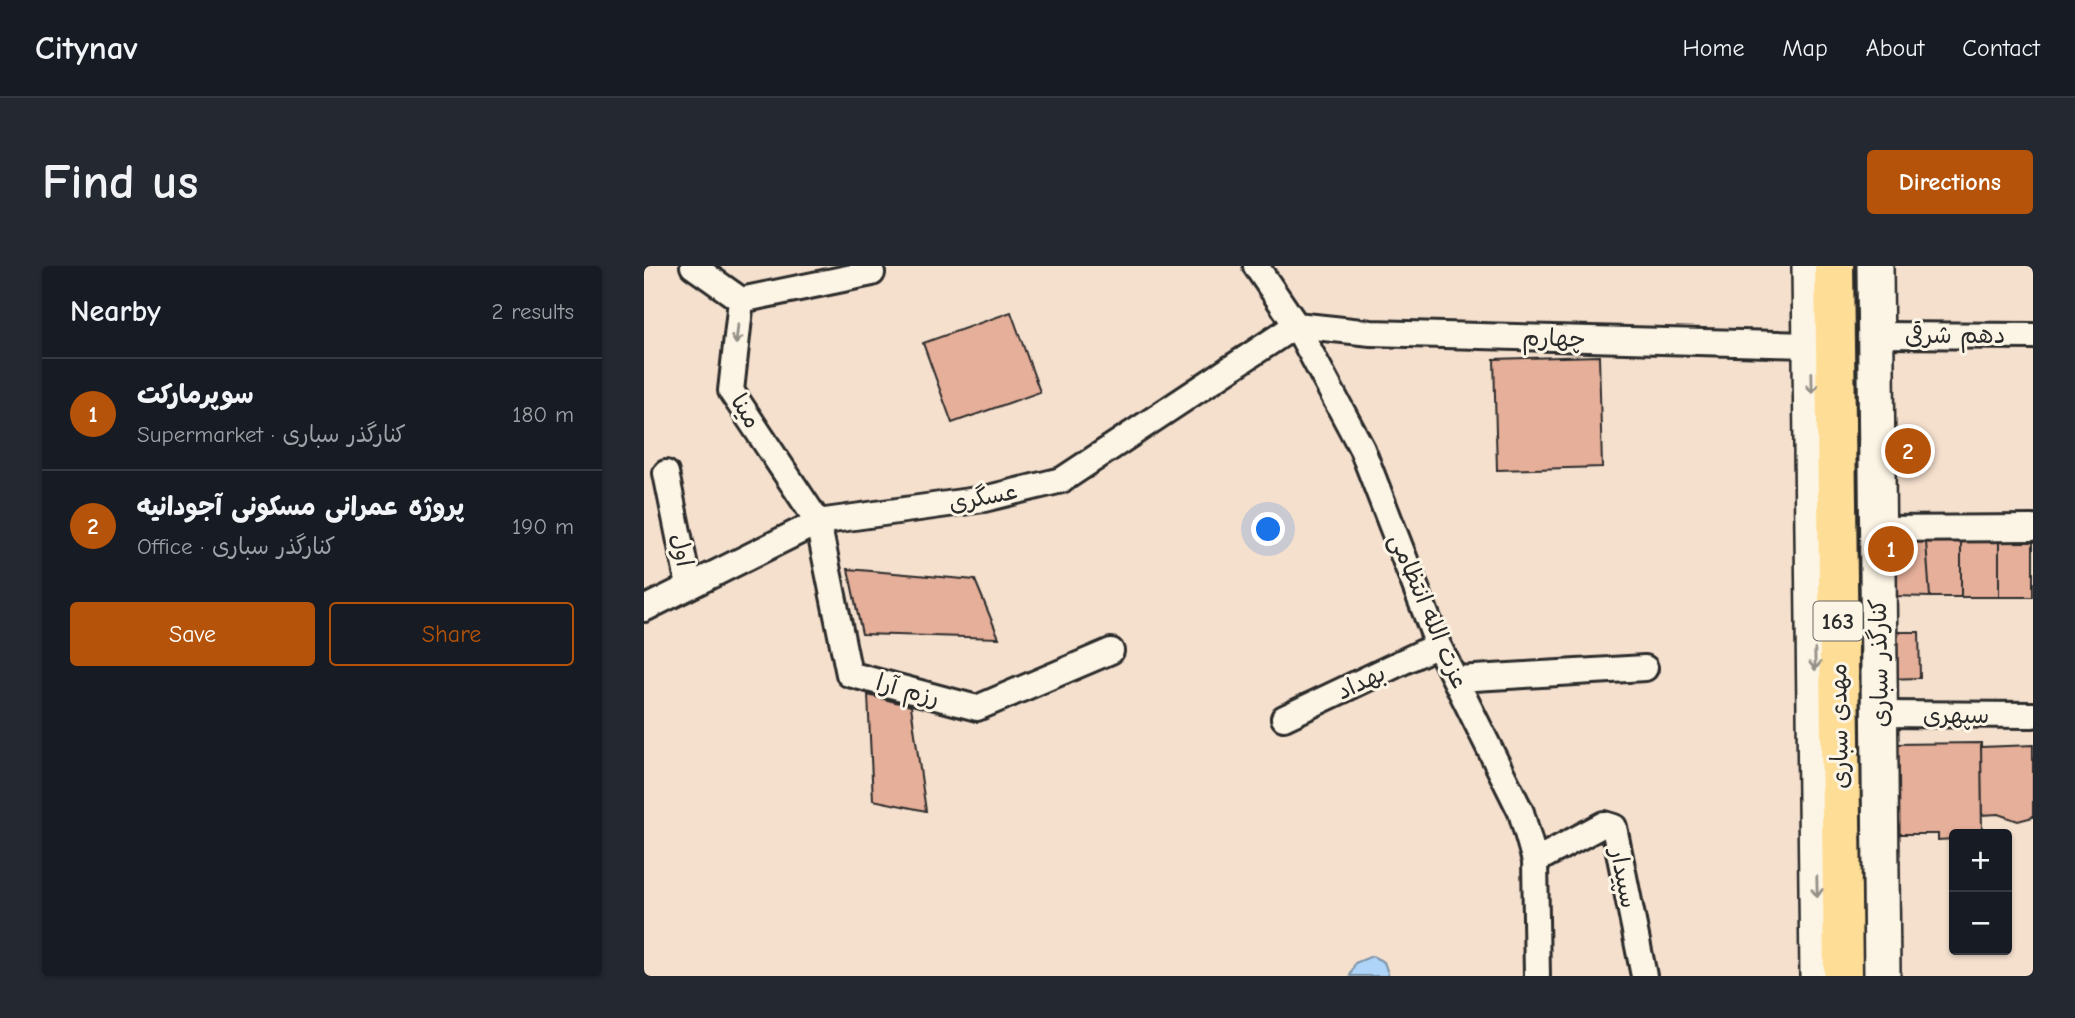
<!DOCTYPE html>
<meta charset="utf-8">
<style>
:root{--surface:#171b24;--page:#242831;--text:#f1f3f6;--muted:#9ea1a6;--line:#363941;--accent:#b45309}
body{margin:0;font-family:"Comic Neue","Playpen Sans Arabic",sans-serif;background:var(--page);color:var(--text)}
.controls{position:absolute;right:21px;bottom:21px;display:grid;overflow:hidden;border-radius:7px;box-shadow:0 2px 5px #0004}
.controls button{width:63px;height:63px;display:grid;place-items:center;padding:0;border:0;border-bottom:2px solid var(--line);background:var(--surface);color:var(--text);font:35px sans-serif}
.you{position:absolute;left:625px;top:264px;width:24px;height:24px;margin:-18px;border:5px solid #fff;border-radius:50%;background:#1a73e8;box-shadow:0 0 0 10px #1a73e833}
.badge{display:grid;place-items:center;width:46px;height:46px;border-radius:50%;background:var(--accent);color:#fff;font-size:23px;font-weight:700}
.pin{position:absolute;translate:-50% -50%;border:4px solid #fff;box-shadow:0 2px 7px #0006}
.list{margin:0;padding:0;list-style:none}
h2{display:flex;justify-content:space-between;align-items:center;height:91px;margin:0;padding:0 28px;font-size:30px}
h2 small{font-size:23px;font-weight:400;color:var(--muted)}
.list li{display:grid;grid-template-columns:46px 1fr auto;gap:21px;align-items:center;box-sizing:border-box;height:112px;padding:0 28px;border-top:2px solid var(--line)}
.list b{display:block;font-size:26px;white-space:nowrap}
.list p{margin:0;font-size:23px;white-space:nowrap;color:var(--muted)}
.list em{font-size:23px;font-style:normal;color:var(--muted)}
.actions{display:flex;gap:14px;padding:21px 28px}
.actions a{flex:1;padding:16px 0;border:2px solid var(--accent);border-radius:7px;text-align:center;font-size:24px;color:var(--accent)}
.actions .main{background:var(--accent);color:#fff}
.map{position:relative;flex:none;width:1389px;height:710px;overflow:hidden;border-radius:7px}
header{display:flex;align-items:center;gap:42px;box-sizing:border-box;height:98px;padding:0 35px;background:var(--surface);border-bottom:2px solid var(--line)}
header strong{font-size:33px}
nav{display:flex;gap:38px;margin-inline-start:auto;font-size:24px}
.intro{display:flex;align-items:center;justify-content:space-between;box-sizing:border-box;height:168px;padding:0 42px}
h1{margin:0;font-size:49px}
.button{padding:18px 32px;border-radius:7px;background:var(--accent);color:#fff;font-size:24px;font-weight:700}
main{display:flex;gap:42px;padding:0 42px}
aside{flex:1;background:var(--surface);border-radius:7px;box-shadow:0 2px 5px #0004}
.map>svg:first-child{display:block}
.water{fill:#aed4f7;stroke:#7a90a5;stroke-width:2}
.building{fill:#e5af9a;stroke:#2b2b2b;stroke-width:2}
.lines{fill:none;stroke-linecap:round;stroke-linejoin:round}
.street-casing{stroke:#2b2b2b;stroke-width:30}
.secondary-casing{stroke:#2b2b2b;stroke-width:40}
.primary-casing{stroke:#2b2b2b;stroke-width:44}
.street{stroke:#fcf5e5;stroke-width:24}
.secondary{stroke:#fcf5e5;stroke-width:35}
.primary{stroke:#fedd96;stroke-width:38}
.oneway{stroke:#949088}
.labels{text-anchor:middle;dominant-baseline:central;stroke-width:6;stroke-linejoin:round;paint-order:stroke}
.shield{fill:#fcf5e5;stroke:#6a6863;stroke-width:2}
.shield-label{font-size:23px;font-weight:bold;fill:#2b2b2b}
.street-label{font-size:24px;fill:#2b2b2b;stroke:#fcf5e5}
</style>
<header>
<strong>Citynav</strong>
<nav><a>Home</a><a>Map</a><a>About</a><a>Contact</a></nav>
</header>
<div class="intro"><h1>Find us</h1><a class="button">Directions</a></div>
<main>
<aside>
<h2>Nearby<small>2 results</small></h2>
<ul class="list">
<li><span class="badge">1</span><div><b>سوپرمارکت</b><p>Supermarket · کنارگذر سباری</p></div><em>180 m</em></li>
<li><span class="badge">2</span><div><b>پروژه عمرانی مسکونی آجودانیه</b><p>Office · کنارگذر سباری</p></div><em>190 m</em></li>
</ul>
<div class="actions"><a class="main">Save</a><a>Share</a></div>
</aside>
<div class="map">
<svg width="1389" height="710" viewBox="0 0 1389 710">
<rect width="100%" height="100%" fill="#f5e0ce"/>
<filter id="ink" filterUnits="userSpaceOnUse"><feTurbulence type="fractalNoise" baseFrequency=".0143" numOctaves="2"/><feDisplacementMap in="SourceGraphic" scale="14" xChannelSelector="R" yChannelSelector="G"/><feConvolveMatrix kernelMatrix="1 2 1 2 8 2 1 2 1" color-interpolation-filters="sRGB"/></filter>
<g filter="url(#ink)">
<!-- water -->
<path class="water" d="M728 690 740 696 745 710H706L711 697Z"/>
<!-- building -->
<path class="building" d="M367 46 396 126 308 157 279 77Z
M955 90 958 201 853 204 850 93Z
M1264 276H1282L1286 331 1249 330V288H1263Z
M1282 276H1317V331H1286Z
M1317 276H1355V331H1317Z
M1355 276H1389V331H1355Z
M204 303 331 314 355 372 218 368Z
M1239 366H1275L1276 412 1240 413Z
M224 429 267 440 282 545 229 534Z
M1337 477 1338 568H1310V573L1294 574V568H1247V478Z
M1389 479V551L1374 555 1354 548 1338 549 1337 481Z"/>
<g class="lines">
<!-- street casing -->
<g class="street-casing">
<path id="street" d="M49 0 97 34 87 125 174 256 205 408 333 442 467 385
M612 0 652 59 718 183 794 379 877 546 891 595 893 710
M97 34 228 7
M1232 69 1389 70
M22 207 45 320
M1234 263 1389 262
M0 343 174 256 340 233 418 214 652 59 727 67 1167 79
M813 413 1001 402
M1236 448 1389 449
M640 452 794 379
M891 595 960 558 970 561 1000 710"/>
</g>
<!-- secondary casing -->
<g class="secondary-casing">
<path id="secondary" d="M1166 0 1174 710
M1231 0 1238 710"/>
</g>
<!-- primary casing -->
<g class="primary-casing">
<path id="primary" d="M1190 0 1199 710"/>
</g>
<!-- street -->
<use href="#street" class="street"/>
<!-- secondary -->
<use href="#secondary" class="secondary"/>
<!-- primary -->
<use href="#primary" class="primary"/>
</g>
<!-- one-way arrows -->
<defs><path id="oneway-shaft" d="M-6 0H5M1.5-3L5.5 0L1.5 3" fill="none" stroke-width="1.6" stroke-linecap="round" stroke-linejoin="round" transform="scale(1.75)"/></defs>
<g class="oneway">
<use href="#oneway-shaft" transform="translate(93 68) rotate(96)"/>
<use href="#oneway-shaft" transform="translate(1168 117) rotate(89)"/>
<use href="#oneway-shaft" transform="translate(1171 394) rotate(89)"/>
<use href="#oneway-shaft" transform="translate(1173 621) rotate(89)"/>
</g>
</g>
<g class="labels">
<!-- shield labels -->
<rect class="shield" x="1169.5" y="335.5" width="49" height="39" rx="5"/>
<g class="shield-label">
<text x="1194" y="355">163</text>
</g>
<!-- street labels -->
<g class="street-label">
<text x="1311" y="69">دهم شرقی</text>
<text transform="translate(910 72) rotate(2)">چهارم</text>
<text transform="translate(102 145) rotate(59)">مینا</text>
<text transform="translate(339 231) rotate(-11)">عسگری</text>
<text transform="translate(38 284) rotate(79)">اول</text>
<text transform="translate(785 345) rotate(67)">عزت الله انتظامی</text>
<text transform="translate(1235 397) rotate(-91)">کنارگذر سباری</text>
<text transform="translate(717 416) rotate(-25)">بهداد</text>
<text transform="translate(264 424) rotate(15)">رزم آرا</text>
<text x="1312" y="449">سپهری</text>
<text transform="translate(1195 460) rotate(-91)">مهدی سباری</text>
<text transform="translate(980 612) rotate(79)">سپیدار</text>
</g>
</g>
</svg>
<div class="controls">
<button>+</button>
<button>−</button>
</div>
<div class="you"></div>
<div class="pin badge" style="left:1247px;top:283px">1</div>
<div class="pin badge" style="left:1264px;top:185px">2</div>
</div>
</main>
